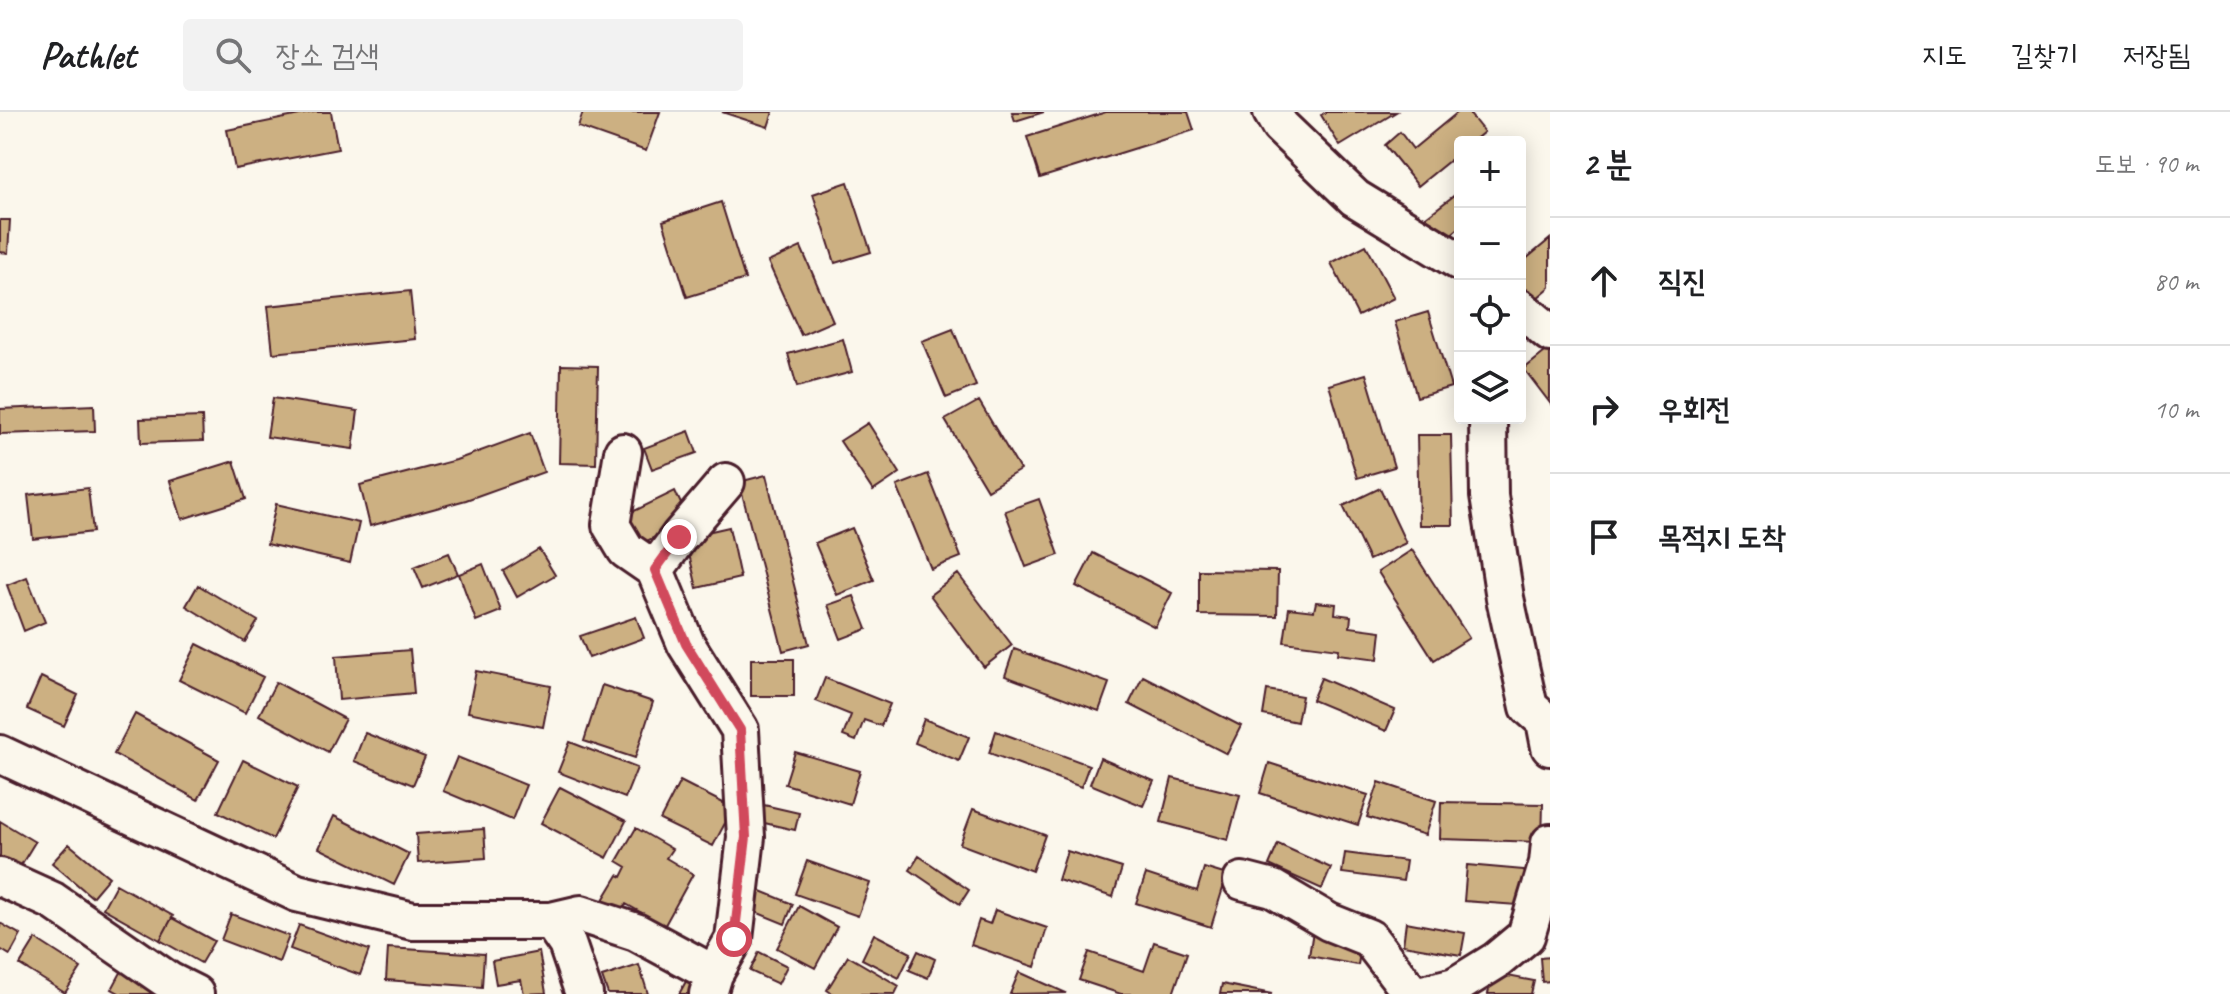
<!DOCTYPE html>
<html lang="ko">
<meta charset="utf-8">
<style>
:root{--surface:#fff;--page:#f2f2f2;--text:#202124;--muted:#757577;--line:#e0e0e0}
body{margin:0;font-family:Caveat,"Poor Story",sans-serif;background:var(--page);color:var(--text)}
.controls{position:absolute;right:24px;top:24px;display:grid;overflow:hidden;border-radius:8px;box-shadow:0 4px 20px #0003}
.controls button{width:72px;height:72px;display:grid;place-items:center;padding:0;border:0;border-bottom:2px solid var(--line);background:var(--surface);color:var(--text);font:40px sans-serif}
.stop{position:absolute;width:24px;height:24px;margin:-18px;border:6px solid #d1495b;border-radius:50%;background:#fff}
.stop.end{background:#d1495b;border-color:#fff;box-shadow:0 2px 8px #0008}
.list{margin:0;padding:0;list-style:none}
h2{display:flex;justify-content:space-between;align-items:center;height:104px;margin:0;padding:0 32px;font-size:34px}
h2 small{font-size:26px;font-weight:400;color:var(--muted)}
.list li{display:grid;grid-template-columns:52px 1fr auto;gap:24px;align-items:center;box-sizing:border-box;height:128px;padding:0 32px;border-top:2px solid var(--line)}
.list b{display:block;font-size:30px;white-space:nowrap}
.list em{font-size:26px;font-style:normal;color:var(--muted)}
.icon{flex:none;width:44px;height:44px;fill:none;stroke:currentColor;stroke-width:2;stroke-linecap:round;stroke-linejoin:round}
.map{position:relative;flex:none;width:1550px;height:882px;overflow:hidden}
header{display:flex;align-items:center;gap:48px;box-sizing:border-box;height:112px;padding:0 40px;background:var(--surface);border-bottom:2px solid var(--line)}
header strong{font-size:38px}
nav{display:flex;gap:44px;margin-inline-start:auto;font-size:28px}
.search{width:560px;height:72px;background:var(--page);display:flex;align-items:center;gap:20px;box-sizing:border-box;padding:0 28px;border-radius:8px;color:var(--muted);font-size:30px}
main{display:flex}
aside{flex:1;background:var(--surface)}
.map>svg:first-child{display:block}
.building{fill:#ccb082;stroke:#4a1f2b;stroke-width:2}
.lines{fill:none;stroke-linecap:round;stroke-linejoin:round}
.minor-casing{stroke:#4a1f2b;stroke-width:42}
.minor{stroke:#fbf7ec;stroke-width:36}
.route{stroke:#d1495b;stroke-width:10}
</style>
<header>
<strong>Pathlet</strong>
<div class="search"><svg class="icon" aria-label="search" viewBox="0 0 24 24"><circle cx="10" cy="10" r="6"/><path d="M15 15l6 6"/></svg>장소 검색</div>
<nav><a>지도</a><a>길찾기</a><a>저장됨</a></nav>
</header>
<main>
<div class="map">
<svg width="1550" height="882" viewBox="0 0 1550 882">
<rect width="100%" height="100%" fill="#fbf7ec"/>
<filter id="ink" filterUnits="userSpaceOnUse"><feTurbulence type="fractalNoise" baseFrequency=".0125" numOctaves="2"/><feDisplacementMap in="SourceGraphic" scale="16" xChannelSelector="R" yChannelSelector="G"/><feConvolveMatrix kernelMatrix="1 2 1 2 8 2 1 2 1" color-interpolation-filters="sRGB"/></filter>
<g filter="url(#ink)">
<!-- building -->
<path class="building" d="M314 0H331L338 37 235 57 227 18Z
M583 0H660L646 39 578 15Z
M722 0H773L768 15Z
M1012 0H1044L1015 9Z
M1106 0H1188L1194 18 1040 66 1027 25Z
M1326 0H1396L1340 34 1321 3Z
M1458 0H1468L1484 20 1472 30H1460V40L1418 74 1385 33 1400 20 1413 37Z
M848 70 871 140 835 151 813 82Z
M1460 79V115L1444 128 1426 105Z
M721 90 745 167 687 185 663 109Z
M0 108H10L8 141 0 140Z
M1550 127V175L1530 192 1520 179V152Z
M1366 133 1394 186 1358 204 1331 151Z
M801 135 833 209 801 223 768 150Z
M410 179 415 227 273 241 268 194Z
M1428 200 1451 275 1417 285 1395 210Z
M953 217 976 274 946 286 922 229Z
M843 227 852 260 797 275 788 242Z
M1550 236V291L1524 257Z
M561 253 598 254 596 352 559 351Z
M1366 262 1394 355 1357 366 1329 273Z
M273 286 358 299 353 337 267 325Z
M979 289 1020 358 987 378 945 308Z
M94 293 95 319 0 322V297Z
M202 305 203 329 141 331 140 307Z
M868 311 900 361 873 379 840 329Z
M689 319 697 341 652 357 644 336Z
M530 321 544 360 466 388 370 414 360 373 456 348Z
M1417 323H1451L1453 413H1419Z
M234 349 246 387 182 407 170 369Z
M928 362 961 445 931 457 897 374Z
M766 363 809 532 783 539 739 370Z
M88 376 93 420 33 427 28 383Z
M1380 376 1406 431 1369 448 1343 394Z
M675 379 689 409 632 436 618 407Z
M1039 387 1059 443 1026 455 1005 399Z
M276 392 359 411 350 451 267 432Z
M729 415 740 466 697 476 685 425Z
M852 416 874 468 837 483 815 431Z
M539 437 555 463 517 485 503 459Z
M1412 438 1469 526 1434 548 1378 460Z
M449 441 458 462 423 476 414 455Z
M1093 441 1172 481 1155 515 1076 474Z
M483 452 501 499 476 509 459 462Z
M1199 458 1278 459 1277 504 1199 503Z
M958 462 1012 533 984 555 930 483Z
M27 465 45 510 24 519 7 473Z
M198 473 258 509 245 530 186 494Z
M854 484 867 517 841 527 828 493Z
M1316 490 1336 492 1335 502 1351 504 1350 515 1381 519 1378 547 1338 542 1339 537 1284 530 1289 496 1314 499Z
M636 505 644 526 589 546 580 524Z
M197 532 263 565 245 601 179 568Z
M1014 537 1109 571 1099 599 1005 564Z
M410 538 414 581 339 588 336 544Z
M751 547H794V584H751Z
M476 559 551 574 543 615 468 600Z
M1143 564 1241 614 1227 642 1129 592Z
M41 565 78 583 64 614 27 597Z
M825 566 890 592 881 614 864 608 856 629 843 624 851 603 816 589Z
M1321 566 1395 598 1386 619 1312 588Z
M276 570 345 607 328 640 259 603Z
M602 573 653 590 635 646 584 629Z
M1267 578 1302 584 1297 610 1263 603Z
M135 602 219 648 198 688 114 642Z
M924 607 969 625 959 649 915 631Z
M996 619 1089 653 1081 675 989 641Z
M365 621 425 645 413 673 354 649Z
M570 630 637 656 625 686 558 660Z
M795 640 860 659 850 692 785 672Z
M457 645 526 673 512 708 443 679Z
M1100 646 1154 669 1143 694 1090 672Z
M243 648 298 675 273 727 218 700Z
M1269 651 1368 683 1358 713 1260 681Z
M1172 666 1240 683 1228 728 1161 710Z
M680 669 733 696 713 734 660 708Z
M1379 670 1436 689 1425 723 1367 705Z
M560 675 626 709 607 746 541 711Z
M1441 690 1543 692 1542 730 1440 727Z
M764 693 799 701 795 718 760 710Z
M973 697 1045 723 1032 759 960 732Z
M334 704 409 742 394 773 319 736Z
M0 709 35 730 15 763 0 754Z
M636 716 672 737 666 746 693 762 660 822 646 814 651 806 626 792 622 799 603 788 618 763 622 765 627 755 617 749Z
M484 717 486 746 418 751 416 722Z
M69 732 109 765 92 785 52 751Z
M1278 732 1331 756 1322 777 1269 753Z
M1067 739 1122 756 1113 785 1058 768Z
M1345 741 1406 749 1403 769 1342 761Z
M919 744 969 778 960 792 910 758Z
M807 749 870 771 858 804 795 782Z
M1467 753 1536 759 1534 781 1519 779 1517 793 1464 789Z
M1204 756 1227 763 1211 815 1136 791 1146 762 1197 779Z
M116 772 173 804 160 828 103 796Z
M754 776 793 792 785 812 746 796Z
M799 794 837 815 815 856 777 836Z
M995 798 1047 816 1035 855 971 833 979 808 990 812Z
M231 802 289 824 279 850 221 828Z
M172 806 214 829 201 851 160 828Z
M1406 810 1465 821 1461 843 1403 833Z
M0 811 21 823 10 843 0 837Z
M299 813 369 838 360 863 290 837Z
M1313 819 1362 828 1358 853 1309 844Z
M874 822 911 841 899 866 862 847Z
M36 827 81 856 65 881 20 853Z
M1154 830 1187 841 1173 882H1121L1079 868 1089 840 1144 859Z
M388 836 484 842 482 875 386 868Z
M918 839 935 847 928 866 909 858Z
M539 840 546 881 524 882 521 868 496 872 492 849Z
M759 840 787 854 778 872 750 859Z
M848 844 899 874 895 882H833L827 878Z
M1550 845V869L1542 870 1540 846Z
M126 851 159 882H121L112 877Z
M639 853 648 882H608L602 865Z
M1019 860 1066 881 1010 882Z
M1492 861 1534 869 1531 882H1488Z
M690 862 703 882H679Z
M1222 872 1272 882H1220Z"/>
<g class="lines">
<!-- minor casing -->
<g class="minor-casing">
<path id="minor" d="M1272 0 1280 14 1355 86 1460 150
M1520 196 1550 221
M1488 306 1489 384 1505 486 1529 595 1545 609 1550 635
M623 340 611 413 626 438 655 458 686 532 740 618 746 725 734 827 714 862 708 882
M655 458 679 425 726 370
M0 642 297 781 413 809H551L567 832 584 882
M0 765 53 789 169 869 195 882
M1242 769 1273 777 1329 810 1369 826 1412 882
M551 809 581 802 636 820 714 862
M1423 882 1455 874 1497 848 1526 824 1548 751 1550 731"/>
</g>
<!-- minor -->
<use href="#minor" class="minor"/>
</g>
</g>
<g class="lines" filter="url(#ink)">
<!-- route -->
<path class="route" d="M679 425 655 458 686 532 740 618 746 725 734 827"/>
</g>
</svg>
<div class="controls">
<button>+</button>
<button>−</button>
<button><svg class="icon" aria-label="locate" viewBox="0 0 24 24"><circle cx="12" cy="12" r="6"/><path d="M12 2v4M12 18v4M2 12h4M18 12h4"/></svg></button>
<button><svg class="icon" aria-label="layers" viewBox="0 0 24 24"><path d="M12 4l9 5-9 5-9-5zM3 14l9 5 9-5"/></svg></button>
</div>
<div class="stop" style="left:734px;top:827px"></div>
<div class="stop end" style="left:679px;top:425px"></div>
</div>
<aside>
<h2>2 분<small>도보 · 90 m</small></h2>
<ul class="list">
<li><svg class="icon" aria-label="ahead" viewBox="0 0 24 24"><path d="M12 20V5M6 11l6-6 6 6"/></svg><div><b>직진</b></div><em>80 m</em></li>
<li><svg class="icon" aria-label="right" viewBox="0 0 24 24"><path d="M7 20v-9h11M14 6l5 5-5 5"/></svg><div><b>우회전</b></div><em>10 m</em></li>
<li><svg class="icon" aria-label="arrive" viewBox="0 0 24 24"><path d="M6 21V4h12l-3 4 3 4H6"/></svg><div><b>목적지 도착</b></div></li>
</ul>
</aside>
</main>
